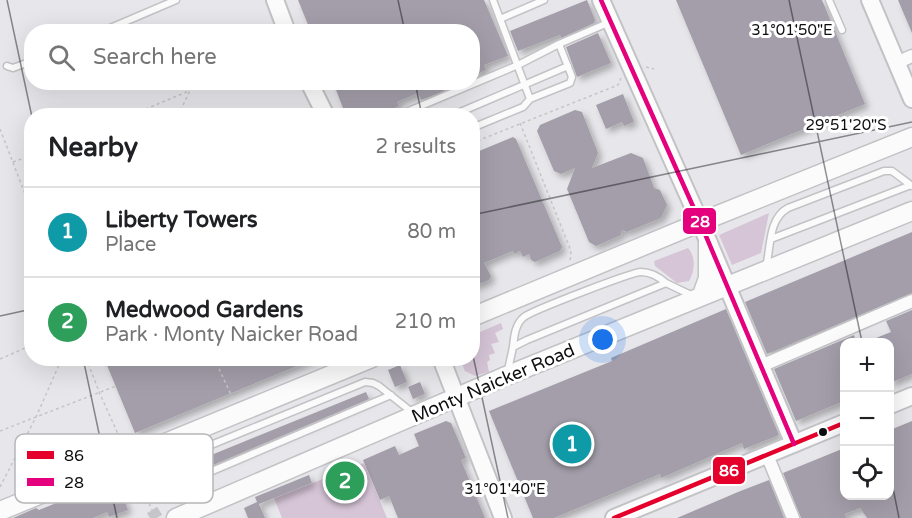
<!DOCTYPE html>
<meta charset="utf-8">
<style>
:root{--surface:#fff;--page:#f2f2f2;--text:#202124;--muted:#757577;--line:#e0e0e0;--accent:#1a73e8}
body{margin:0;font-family:"Varela Round",sans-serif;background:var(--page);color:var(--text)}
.controls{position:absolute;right:18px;bottom:18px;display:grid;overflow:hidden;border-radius:12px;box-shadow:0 6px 24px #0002}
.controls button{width:54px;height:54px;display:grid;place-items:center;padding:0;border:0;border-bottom:2px solid var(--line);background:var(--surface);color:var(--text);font:30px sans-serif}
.you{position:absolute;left:603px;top:340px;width:21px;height:21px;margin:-15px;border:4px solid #fff;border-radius:50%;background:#1a73e8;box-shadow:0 0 0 9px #1a73e833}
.badge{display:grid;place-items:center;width:39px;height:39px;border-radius:50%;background:var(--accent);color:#fff;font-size:20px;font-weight:700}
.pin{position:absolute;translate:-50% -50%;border:3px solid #fff;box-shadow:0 2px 6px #0006}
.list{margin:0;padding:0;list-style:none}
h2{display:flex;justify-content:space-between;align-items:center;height:78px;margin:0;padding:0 24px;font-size:26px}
h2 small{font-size:20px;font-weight:400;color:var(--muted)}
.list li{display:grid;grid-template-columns:39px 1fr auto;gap:18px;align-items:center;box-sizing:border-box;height:90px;padding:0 24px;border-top:2px solid var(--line)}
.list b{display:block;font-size:22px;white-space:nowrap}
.list p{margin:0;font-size:20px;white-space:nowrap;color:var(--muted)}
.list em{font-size:20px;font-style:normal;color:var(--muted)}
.icon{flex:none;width:33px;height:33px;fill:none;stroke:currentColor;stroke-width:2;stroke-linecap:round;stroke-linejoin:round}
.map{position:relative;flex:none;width:912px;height:518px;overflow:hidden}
.search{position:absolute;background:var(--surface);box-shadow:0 6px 24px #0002;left:24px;top:24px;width:456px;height:66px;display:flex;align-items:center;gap:15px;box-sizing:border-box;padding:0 21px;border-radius:24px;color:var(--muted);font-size:22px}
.panel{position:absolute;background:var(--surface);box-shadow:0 6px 24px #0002;left:24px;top:108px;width:456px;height:258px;border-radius:24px}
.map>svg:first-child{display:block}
.green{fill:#d6c5d7}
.building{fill:#a39ea9;filter:url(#shadow)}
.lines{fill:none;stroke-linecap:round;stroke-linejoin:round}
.street-tunnel{stroke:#c6c6ca;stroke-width:12;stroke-dasharray:12 6;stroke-linecap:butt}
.lane-casing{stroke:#c3c3c6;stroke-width:9}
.street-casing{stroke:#c3c3c6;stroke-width:15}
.secondary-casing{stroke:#c3c3c6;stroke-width:20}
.primary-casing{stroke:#c3c3c6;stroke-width:21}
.path{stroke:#c5c5c6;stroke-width:1.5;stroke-dasharray:3 3;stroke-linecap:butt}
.lane{stroke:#fbfbfc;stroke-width:6}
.street{stroke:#fbfbfc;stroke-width:12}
.secondary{stroke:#fbfbfc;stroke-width:16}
.primary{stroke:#fbfbfc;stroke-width:18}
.bus-1-casing{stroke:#fff;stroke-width:9}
.bus-2-casing{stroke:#fff;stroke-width:9}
.bus-1{stroke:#e4002b;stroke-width:4.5}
.bus-2{stroke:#e5007d;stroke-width:4.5}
.ticks{fill:none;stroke:#0e0e11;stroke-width:1.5;stroke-opacity:0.45}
.bus-dot{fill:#0e0e11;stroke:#fff;stroke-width:2}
.labels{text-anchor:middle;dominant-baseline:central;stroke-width:6;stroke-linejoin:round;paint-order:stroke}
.street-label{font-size:18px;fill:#0e0e11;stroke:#fff}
.key{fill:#fff;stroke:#b7b7b8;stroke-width:1.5}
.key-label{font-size:16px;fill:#0e0e11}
.ticks-label{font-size:15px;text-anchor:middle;fill:#0e0e11;stroke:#fff;stroke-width:6;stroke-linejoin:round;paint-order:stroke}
.line-badge{stroke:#fff;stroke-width:2}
.badge-label{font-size:16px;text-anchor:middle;font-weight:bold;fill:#fff}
</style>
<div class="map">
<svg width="912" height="518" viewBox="0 0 912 518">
<defs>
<filter id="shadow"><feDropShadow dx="4" dy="4" stdDeviation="3" flood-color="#0004"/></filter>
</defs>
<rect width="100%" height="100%" fill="#e7e7eb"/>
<!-- green -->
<path class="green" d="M769 213 761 253 732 265 719 235Z
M688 248C696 257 695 271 689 281L677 283 655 266 654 261Z
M501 323 503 329 495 333 499 342 491 344 495 353 489 355 490 360 487 362 489 372 475 376 465 371 460 359 472 358 473 335Z
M364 463 387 518H282L274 498Z"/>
<!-- building -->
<path class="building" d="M298 0H484L508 56 484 65 486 70 472 76V32H311Z
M587 0 595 20 594 23 561 38 560 35 518 51 510 31Z
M676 0H822L865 104 741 155Z
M898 0H912V33Z
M598 33 611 63 577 77 566 47Z
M333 82H441L444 91 421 100 418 93 397 102 399 106 377 116H372L371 113 364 116H346Z
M623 94 634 122 624 126 622 122 606 129 596 105Z
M575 110 582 112 598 153 592 168 631 153 643 158 654 188 660 190 667 205 661 218 627 232 622 230 621 235 596 246 589 242 567 189 575 168 561 174 554 171 537 131 540 125Z
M513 137 516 139 562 247 560 251 535 262 531 260 529 254 523 257 520 251 514 254 513 251 484 263 491 276 489 280 472 287V154Z
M912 232V293L767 354 745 302Z
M726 309 779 435 744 449 742 443 661 478 660 474 554 518H533L489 411 612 361 611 358Z
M912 310V374L890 383V342H866L891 332 886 321Z
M854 335 856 342H844V401L796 421 774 369Z
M104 358H314V359L135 433Z
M400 365 407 382 395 387 388 370Z
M420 382 425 394 413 399 408 387Z
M366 392 369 399 208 467 204 458Z
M446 421 451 423 466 458 461 460 485 518H398L389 496 380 500 363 460 395 446 399 455 419 446 414 434Z
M912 421V518H867L860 508 845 514 846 518H801L783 473 842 449 844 455V495H890V430Z
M309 475 312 483 259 504 265 518H248L244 508 257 502 255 497Z
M769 480 784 518H677L738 492Z
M117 482 128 510 109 517 107 512 93 518H13L36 508 39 510 76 495 77 492 98 483 108 486Z"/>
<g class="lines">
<!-- street-tunnel -->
<path class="street-tunnel" d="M152 510 157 518"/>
<!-- lane casing -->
<g class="lane-casing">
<path id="lane" d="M493 0 530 99
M829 0 842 30
M500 19 544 0
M101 32 176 0
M7 66 13 68 32 61
M397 116 518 65 559 44 610 22
M451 116 568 66
M472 128 523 107 530 99 570 83 572 77 559 44
M771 239 911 185
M766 267C771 247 768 219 788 208L884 171H892L912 186
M513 347C514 337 515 324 524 317 531 311 632 272 641 272 651 272 659 277 666 283
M508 370 513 347 527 340 666 283 691 295
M191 480 391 395
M191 507C190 482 186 459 211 445L365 382 373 383 379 386 413 413"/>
</g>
<!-- street casing -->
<g class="street-casing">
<path id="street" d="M896 63 912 56
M761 366 912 301
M767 455 793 518"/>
</g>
<!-- secondary casing -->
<g class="secondary-casing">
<path id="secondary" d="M275 0 287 32
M601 0 700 222 794 444
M870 0 912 99
M309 82 326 116
M441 358 503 518
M890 405 912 396
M614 518 844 423"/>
</g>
<!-- primary casing -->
<g class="primary-casing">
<path id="primary" d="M702 295 708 278V243
M472 317 713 217 912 137
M0 511 372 358
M176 518 506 376 912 211"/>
</g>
<!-- path -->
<path class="path" d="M646 67 654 69
M129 116 189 91
M178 116 194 82
M520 123 571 251 570 262
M0 129 32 212
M472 143 618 85 621 78
M13 162 32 155
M86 358 100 394 123 445
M214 358 234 401
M0 359 32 345
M0 431 116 386
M182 453 186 462
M137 476 152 510
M0 487 36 417 62 358"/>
<!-- lane -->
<use href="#lane" class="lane"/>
<!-- street -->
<use href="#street" class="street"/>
<!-- secondary -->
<use href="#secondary" class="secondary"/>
<!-- primary -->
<use href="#primary" class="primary"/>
<!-- bus-1 casing -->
<g class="bus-1-casing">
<path id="bus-1" d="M614 518 844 423"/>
</g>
<!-- bus-2 casing -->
<g class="bus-2-casing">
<path id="bus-2" d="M601 0 700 222 794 444"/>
</g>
<!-- bus-1 -->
<use href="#bus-1" class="bus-1"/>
<!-- bus-2 -->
<use href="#bus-2" class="bus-2"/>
</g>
<!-- ticks -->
<path class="ticks" d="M7 0 32 117M398 0 405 32M789 0 862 342M415 82 422 116M472 215 912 122M0 316 32 309M472 351 508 518M83 358 117 518M890 473 899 518"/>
<!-- markers -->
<circle class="bus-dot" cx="823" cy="432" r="5"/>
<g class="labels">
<!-- street labels -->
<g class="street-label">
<text transform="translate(493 383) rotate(-23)">Monty Naicker Road</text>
</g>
</g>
<!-- legend -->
<rect x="15" y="434" width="198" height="69" rx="9" class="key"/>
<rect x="27" y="451" width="27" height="8" fill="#e4002b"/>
<rect x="27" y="478" width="27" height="8" fill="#e5007d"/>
<g class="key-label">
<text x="64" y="461">86</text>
<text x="64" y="488">28</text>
</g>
<g class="ticks-label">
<text x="792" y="35">31°01'50"E</text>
<text x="846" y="130">29°51'20"S</text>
<text x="505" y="494">31°01'40"E</text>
</g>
<g class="line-badge">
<rect x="682" y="207" width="35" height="28" rx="6" fill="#e5007d"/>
<rect x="712" y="456" width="34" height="29" rx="6" fill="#e4002b"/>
</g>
<g class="badge-label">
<text x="700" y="227">28</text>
<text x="729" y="476">86</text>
</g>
</svg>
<div class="controls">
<button>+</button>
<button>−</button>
<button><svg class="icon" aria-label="locate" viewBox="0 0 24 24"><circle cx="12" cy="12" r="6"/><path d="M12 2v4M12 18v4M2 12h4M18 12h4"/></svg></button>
</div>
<div class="you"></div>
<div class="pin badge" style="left:572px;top:444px;background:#0f9aa8">1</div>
<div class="pin badge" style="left:345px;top:481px;background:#2e9e5b">2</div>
<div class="search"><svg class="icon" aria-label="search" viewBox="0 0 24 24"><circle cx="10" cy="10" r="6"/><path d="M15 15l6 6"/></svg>Search here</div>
<section class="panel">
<h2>Nearby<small>2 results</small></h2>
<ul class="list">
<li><span class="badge" style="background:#0f9aa8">1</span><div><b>Liberty Towers</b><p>Place</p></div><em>80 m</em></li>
<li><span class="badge" style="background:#2e9e5b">2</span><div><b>Medwood Gardens</b><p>Park · Monty Naicker Road</p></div><em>210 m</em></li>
</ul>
</section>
</div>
